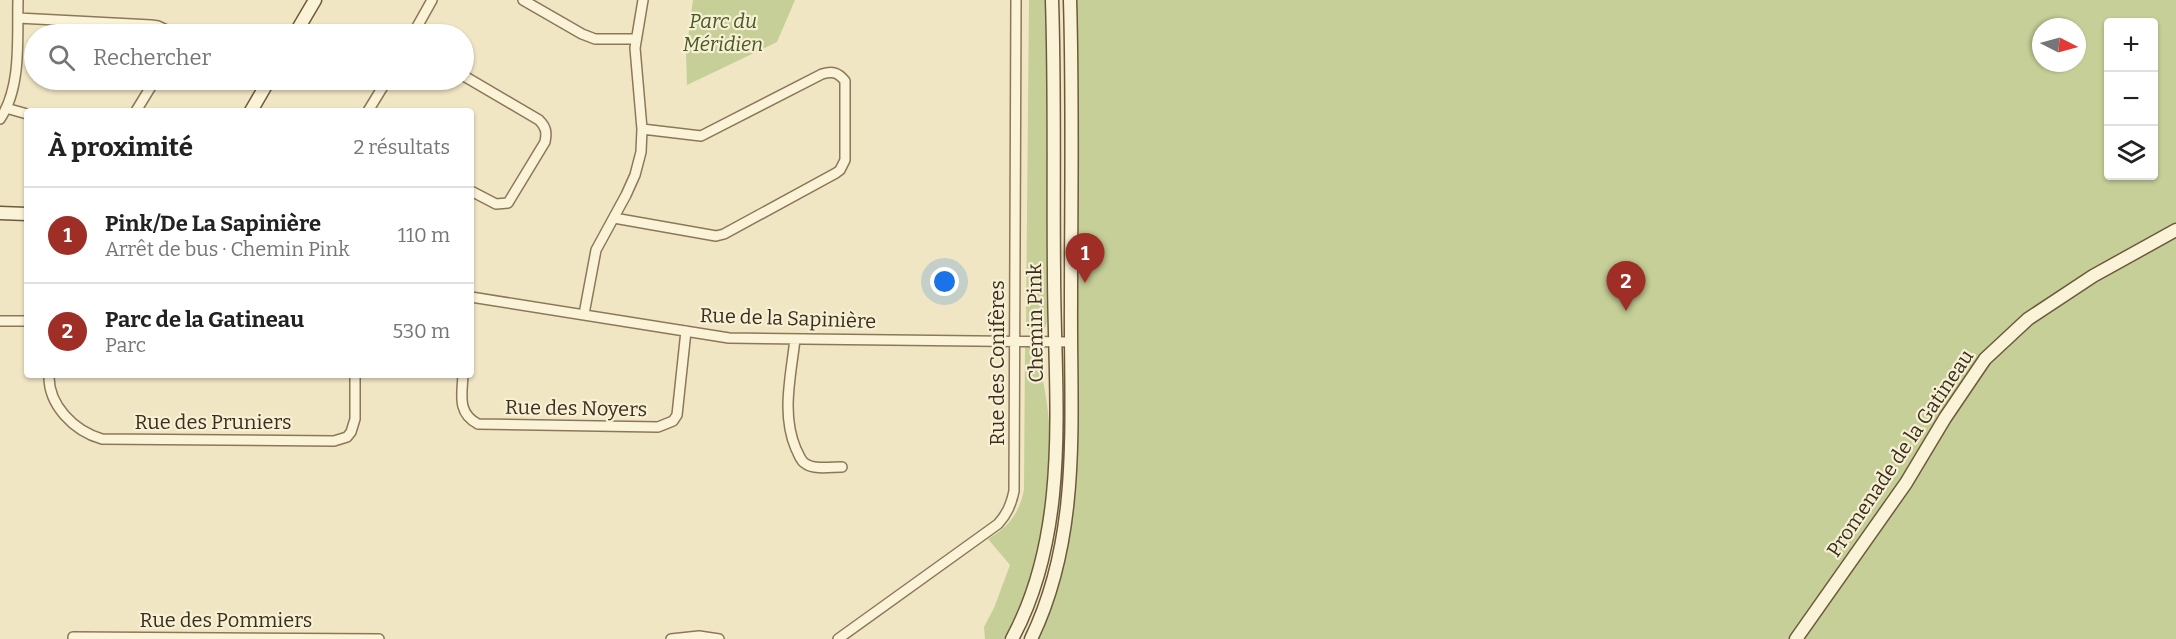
<!DOCTYPE html>
<html lang="fr">
<meta charset="utf-8">
<style>
:root{--surface:#fff;--page:#f6f6f6;--text:#222;--muted:#767676;--line:#e0e0e0;--accent:#9e2e26}
body{margin:0;font-family:Bitter,serif;background:var(--page);color:var(--text)}
.controls{position:absolute;right:18px;top:18px;display:grid;overflow:hidden;border-radius:6px;box-shadow:0 2px 4px #0004}
.controls button{width:54px;height:54px;display:grid;place-items:center;padding:0;border:0;border-bottom:2px solid var(--line);background:var(--surface);color:var(--text);font:30px sans-serif}
.compass{position:absolute;left:2032px;top:18px;width:54px;height:54px;border-radius:50%;background:var(--surface);box-shadow:0 2px 4px #0004;rotate:96deg}
.you{position:absolute;left:945px;top:282px;width:21px;height:21px;margin:-15px;border:4px solid #fff;border-radius:50%;background:#1a73e8;box-shadow:0 0 0 9px #1a73e833}
.badge{display:grid;place-items:center;width:39px;height:39px;border-radius:50%;background:var(--accent);color:#fff;font-size:20px;font-weight:700}
.pin{position:absolute;translate:-50% -50px;filter:drop-shadow(0 2px 3px #0008)}
.pin::after{content:'';position:absolute;top:32px;width:21px;height:18px;background:inherit;clip-path:polygon(0 0,100% 0,50% 100%)}
.list{margin:0;padding:0;list-style:none}
h2{display:flex;justify-content:space-between;align-items:center;height:78px;margin:0;padding:0 24px;font-size:26px}
h2 small{font-size:20px;font-weight:400;color:var(--muted)}
.list li{display:grid;grid-template-columns:39px 1fr auto;gap:18px;align-items:center;box-sizing:border-box;height:96px;padding:0 24px;border-top:2px solid var(--line)}
.list b{display:block;font-size:22px;white-space:nowrap}
.list p{margin:0;font-size:20px;white-space:nowrap;color:var(--muted)}
.list em{font-size:20px;font-style:normal;color:var(--muted)}
.icon{flex:none;width:33px;height:33px;fill:none;stroke:currentColor;stroke-width:2;stroke-linecap:round;stroke-linejoin:round}
.map{position:relative;flex:none;width:2176px;height:639px;overflow:hidden}
.search{position:absolute;background:var(--surface);box-shadow:0 2px 4px #0004;left:24px;top:24px;width:450px;height:66px;display:flex;align-items:center;gap:15px;box-sizing:border-box;padding:0 21px;border-radius:33px;color:var(--muted);font-size:22px}
.panel{position:absolute;background:var(--surface);box-shadow:0 2px 4px #0004;left:24px;top:108px;width:450px;height:270px;border-radius:6px}
.map>svg:first-child{display:block}
.green{fill:#c5cf97;fill-rule:evenodd}
.lines{fill:none;stroke-linecap:round;stroke-linejoin:round}
.street-casing{stroke:#8c7859;stroke-width:12}
.secondary-casing{stroke:#6e593c;stroke-width:15}
.street{stroke:#faf3d8;stroke-width:9}
.secondary{stroke:#faf3d8;stroke-width:12}
.labels{text-anchor:middle;dominant-baseline:central;stroke-width:4.5;stroke-linejoin:round;paint-order:stroke}
.park-label{font-size:20px;font-style:italic;fill:#485924;stroke:#f7f0d4}
.street-label{font-size:20px;fill:#3b2e1e;stroke:#f7f0d4}
</style>
<div class="map">
<svg width="2176" height="639" viewBox="0 0 2176 639">
<rect width="100%" height="100%" fill="#f0e6c4"/>
<!-- green -->
<path class="green" d="M693 0H795L777 42 687 85 686 53Z
M1029 0H1046L1047 322 1045 328C1037 332 1034 333 1027 328L1026 322Z
M1077 0H2176V639H1037C1061 593 1068 542 1075 491ZM2108 22H2154V176H2108ZM2041 27H2077V63H2041Z
M1025 347H1032C1041 354 1040 370 1043 381 1061 467 1046 562 1004 639H985L984 627 994 608 1010 565 988 539C1009 527 1019 513 1024 490Z"/>
<g class="lines">
<!-- street casing -->
<g class="street-casing">
<path id="street" d="M523 0 582 34 595 39H636
M18 18 151 25 158 26 175 34
M413 34 432 0
M464 76 539 120C546 127 547 132 545 142L508 203 496 204 471 191
M6 108 27 114
M136 111 155 80
M368 111 387 80
M0 119C22 87 17 37 18 0
M614 218 716 236 724 234 836 173 840 170 845 160V81C838 72 832 71 822 74L701 136 642 129
M471 297 729 338 1071 342
M584 314 596 250 626 195 635 175 641 152 642 129 635 48 643 0
M0 321H27
M795 339C791 376 781 414 796 449 799 454 800 461 806 464 815 470 831 467 842 467
M49 375C48 405 74 431 102 439L334 441 347 437 351 432 355 419V375
M463 375C462 395 457 413 478 424L658 427 673 421 677 415 686 331
M73 637 379 639
M671 639 699 636 719 639
M838 639 998 524C1007 514 1011 505 1014 491L1016 0"/>
</g>
<!-- secondary casing -->
<g class="secondary-casing">
<path id="secondary" d="M295 34 315 0
M251 111 269 80
M0 213 27 214
M1012 639C1072 528 1054 394 1054 273 1053 182 1055 91 1052 0
M1031 639C1082 534 1070 418 1071 304 1071 203 1073 101 1070 0
M1796 639 1906 483 1945 418 1985 359 2028 319 2093 276 2176 230"/>
</g>
<!-- street -->
<use href="#street" class="street"/>
<!-- secondary -->
<use href="#secondary" class="secondary"/>
</g>
<g class="labels">
<!-- park labels -->
<g class="park-label">
<text x="723" y="21">Parc du<tspan x="723" dy="23">Méridien</tspan></text>
</g>
<!-- street labels -->
<g class="street-label">
<text transform="translate(788 318) rotate(2)">Rue de la Sapinière</text>
<text transform="translate(1035 323) rotate(-91)">Chemin Pink</text>
<text transform="translate(997 363) rotate(-90)">Rue des Conifères</text>
<text transform="translate(576 408) rotate(1)">Rue des Noyers</text>
<text x="213" y="422">Rue des Pruniers</text>
<text transform="translate(1900 453) rotate(-56)">Promenade de la Gatineau</text>
<text x="226" y="620">Rue des Pommiers</text>
</g>
</g>
</svg>
<div class="controls">
<button>+</button>
<button>−</button>
<button><svg class="icon" aria-label="layers" viewBox="0 0 24 24"><path d="M12 4l9 5-9 5-9-5zM3 14l9 5 9-5"/></svg></button>
</div>
<svg class="compass" viewBox="-18 -18 36 36"><path d="M0-13l5 13h-10z" fill="#e53935"/><path d="M0 13l5-13h-10z" fill="#767676"/></svg>
<div class="you"></div>
<div class="pin badge" style="left:1085px;top:283px">1</div>
<div class="pin badge" style="left:1626px;top:311px">2</div>
<div class="search"><svg class="icon" aria-label="search" viewBox="0 0 24 24"><circle cx="10" cy="10" r="6"/><path d="M15 15l6 6"/></svg>Rechercher</div>
<section class="panel">
<h2>À proximité<small>2 résultats</small></h2>
<ul class="list">
<li><span class="badge">1</span><div><b>Pink/De La Sapinière</b><p>Arrêt de bus · Chemin Pink</p></div><em>110 m</em></li>
<li><span class="badge">2</span><div><b>Parc de la Gatineau</b><p>Parc</p></div><em>530 m</em></li>
</ul>
</section>
</div>
